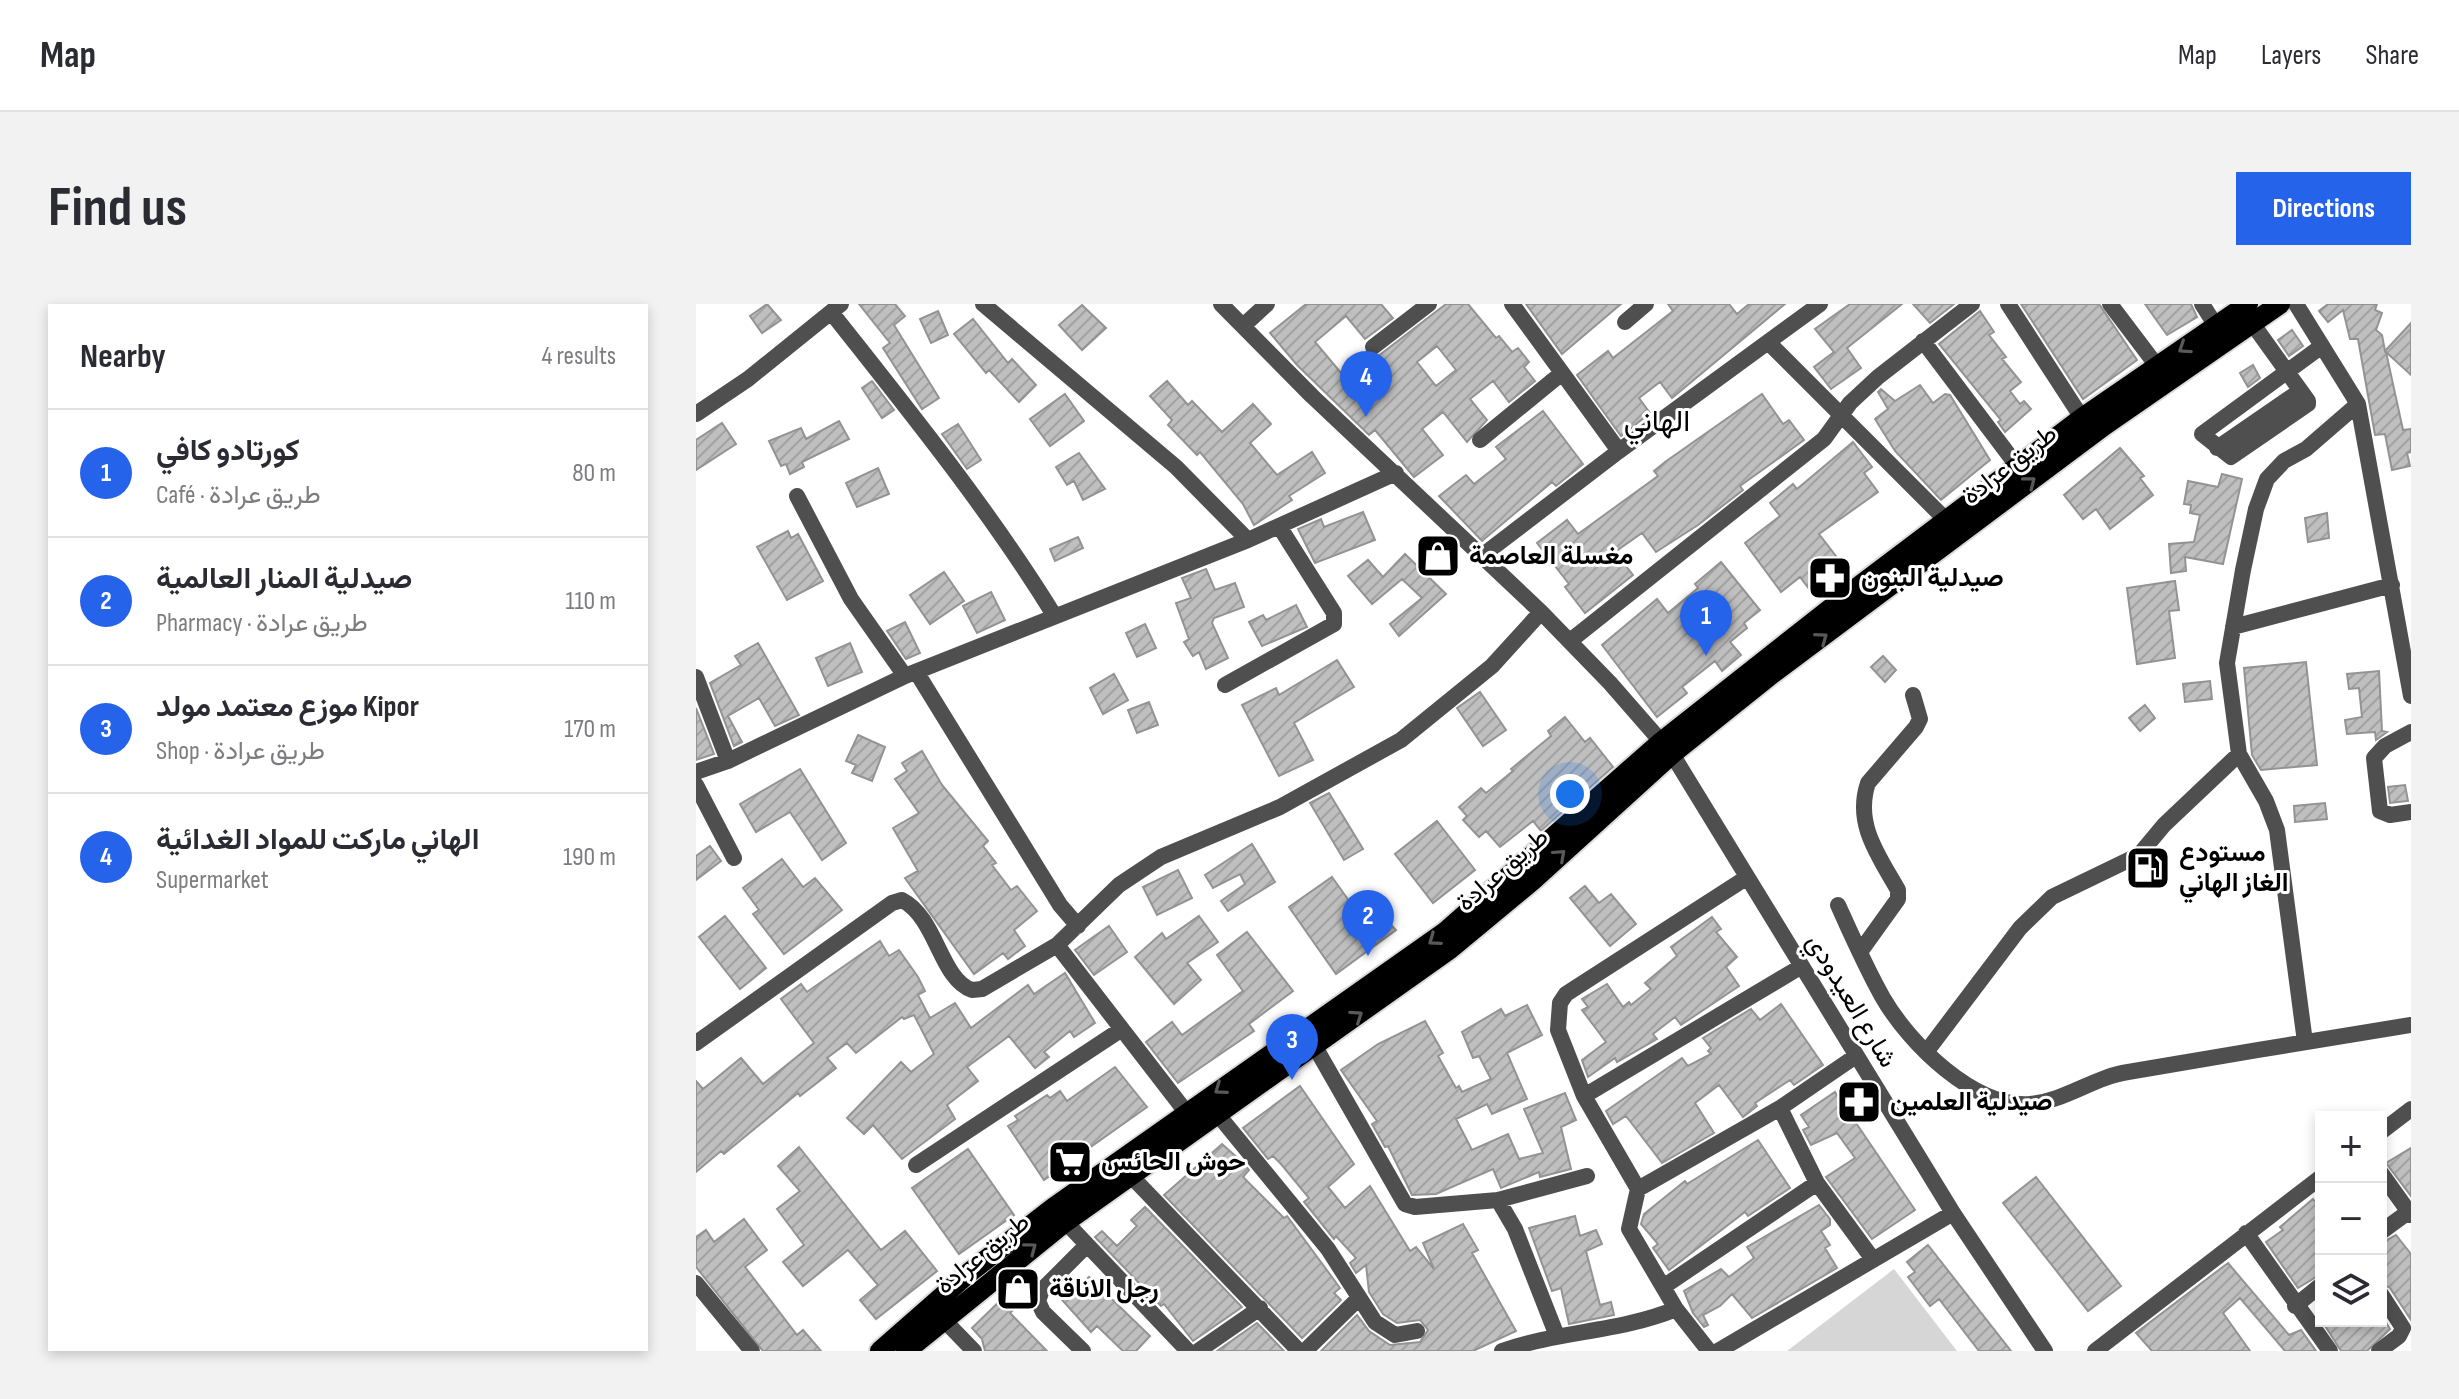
<!DOCTYPE html>
<meta charset="utf-8">
<style>
:root{--surface:#fff;--page:#f2f2f3;--text:#2b2b33;--muted:#7c7c81;--line:#e1e1e2;--accent:#2563eb}
body{margin:0;font-family:"Sofia Sans Condensed",Vazirmatn,sans-serif;background:var(--page);color:var(--text)}
.controls{position:absolute;right:24px;bottom:24px;display:grid;overflow:hidden;border-radius:0px;box-shadow:0 4px 12px #0003}
.controls button{width:72px;height:72px;display:grid;place-items:center;padding:0;border:0;border-bottom:2px solid var(--line);background:var(--surface);color:var(--text);font:40px sans-serif}
.you{position:absolute;left:874px;top:490px;width:28px;height:28px;margin:-20px;border:6px solid #fff;border-radius:50%;background:#1a73e8;box-shadow:0 0 0 12px #1a73e833}
.badge{display:grid;place-items:center;width:52px;height:52px;border-radius:50%;background:var(--accent);color:#fff;font-size:26px;font-weight:700}
.pin{position:absolute;translate:-50% -66px;filter:drop-shadow(0 2px 4px #0008)}
.pin::after{content:'';position:absolute;top:42px;width:28px;height:24px;background:inherit;clip-path:polygon(0 0,100% 0,50% 100%)}
.list{margin:0;padding:0;list-style:none}
h2{display:flex;justify-content:space-between;align-items:center;height:104px;margin:0;padding:0 32px;font-size:34px}
h2 small{font-size:26px;font-weight:400;color:var(--muted)}
.list li{display:grid;grid-template-columns:52px 1fr auto;gap:24px;align-items:center;box-sizing:border-box;height:128px;padding:0 32px;border-top:2px solid var(--line)}
.list b{display:block;font-size:30px;white-space:nowrap}
.list p{margin:0;font-size:26px;white-space:nowrap;color:var(--muted)}
.list em{font-size:26px;font-style:normal;color:var(--muted)}
.icon{flex:none;width:44px;height:44px;fill:none;stroke:currentColor;stroke-width:2;stroke-linecap:round;stroke-linejoin:round}
.map{position:relative;flex:none;width:1715px;height:1047px;overflow:hidden;border-radius:0px}
header{display:flex;align-items:center;gap:48px;box-sizing:border-box;height:112px;padding:0 40px;background:var(--surface);border-bottom:2px solid var(--line)}
header strong{font-size:38px}
nav{display:flex;gap:44px;margin-inline-start:auto;font-size:28px}
.intro{display:flex;align-items:center;justify-content:space-between;box-sizing:border-box;height:192px;padding:0 48px}
h1{margin:0;font-size:56px}
.button{padding:20px 36px;border-radius:0px;background:var(--accent);color:#fff;font-size:28px;font-weight:700}
main{display:flex;gap:48px;padding:0 48px}
aside{flex:1;background:var(--surface);border-radius:0px;box-shadow:0 4px 12px #0003}
.map>svg:first-child{display:block}
.garden{fill:#d6d6d6}
.building{fill:url(#building-hatch);stroke:#939393;stroke-width:2;fill-rule:evenodd}
.lines{fill:none;stroke-linecap:round;stroke-linejoin:round}
.major-casing{stroke:#dbdbdb;stroke-width:24}
.minor{stroke:#4f4f4f;stroke-width:16}
.major{stroke:#000;stroke-width:20}
.oneway{stroke:#595959}
.labels{text-anchor:middle;dominant-baseline:central;stroke-width:6;stroke-linejoin:round;paint-order:stroke}
.street-label{font-size:26px;fill:#000;stroke:#fff}
.poi-label{font-size:26px;font-weight:bold;fill:#000;stroke:#fff;text-anchor:start}
.quarter-label{font-size:30px;fill:#000;stroke:#fff}
</style>
<header>
<strong>Map</strong>
<nav><a>Map</a><a>Layers</a><a>Share</a></nav>
</header>
<div class="intro"><h1>Find us</h1><a class="button">Directions</a></div>
<main>
<aside>
<h2>Nearby<small>4 results</small></h2>
<ul class="list">
<li><span class="badge">1</span><div><b>كورتادو كافي</b><p>Café · طريق عرادة</p></div><em>80 m</em></li>
<li><span class="badge">2</span><div><b>صيدلية المنار العالمية</b><p>Pharmacy · طريق عرادة</p></div><em>110 m</em></li>
<li><span class="badge">3</span><div><b>موزع معتمد مولد Kipor</b><p>Shop · طريق عرادة</p></div><em>170 m</em></li>
<li><span class="badge">4</span><div><b>الهاني ماركت للمواد الغدائية</b><p>Supermarket</p></div><em>190 m</em></li>
</ul>
</aside>
<div class="map">
<svg width="1715" height="1047" viewBox="0 0 1715 1047">
<defs>
<pattern id="building-hatch" width="6" height="6" patternUnits="userSpaceOnUse" patternTransform="scale(2)"><rect width="6" height="6" fill="#bfbfbf"/><path d="M-1 1l2-2M0 6l6-6M5 7l2-2" fill="none" stroke="#a2a2a2"/></pattern>
</defs>
<rect width="100%" height="100%" fill="#fff"/>
<!-- garden -->
<path class="garden" d="M1198 965 1261 1047H1091Z"/>
<!-- building -->
<path class="building" d="M71 0 85 16 66 29 54 12Z
M163 0H199L209 12 198 21 243 94 226 105 187 44 194 39Z
M610 0H685L697 14 669 35 650 12 619 38 651 76 750 0H772L800 34 803 32 816 48 822 44 833 58 828 63 839 77 813 98 797 77 774 95 791 116 771 138 747 108 726 125 747 151 718 173 679 126 673 131 601 61 574 29ZM741 42 760 66 740 82 721 58Z
M830 0H925L866 50Z
M972 0H1033L1041 10 1053 0H1089L976 94 964 78 943 94 954 109 925 132 881 71 912 47 917 54 977 7Z
M1154 0H1206L1151 44 1165 64 1135 85 1118 63 1138 48 1119 25Z
M1217 0H1258L1234 19Z
M1325 0H1403L1441 56 1387 95Z
M1449 0H1495L1501 13 1471 31Z
M1632 0H1681L1679 6 1686 9 1680 26 1686 31 1689 47 1715 19V71L1690 48 1707 126 1715 125V148L1711 149 1714 162 1696 166 1689 130 1679 131 1662 35H1654L1647 6 1632 18 1623 7Z
M386 1 410 24 386 46 363 21Z
M242 7 252 31 235 39 224 15Z
M1284 7 1298 28 1293 31 1310 53 1306 55 1325 78 1314 87 1324 100 1328 97 1335 105 1309 128 1302 118 1305 116 1243 40Z
M277 15 312 59 316 55 340 81 323 98 293 66 290 69 258 30Z
M1596 26 1607 42 1593 52 1582 36Z
M1557 61 1564 74 1552 83 1544 69Z
M176 77 198 106 186 114 166 84Z
M471 77 492 101 496 97 526 128 557 100 575 120 554 139 581 171 616 148 629 169 593 192 596 196 558 221 547 200 504 148 501 151 472 121 476 116 454 92Z
M1224 81 1237 99 1249 90 1254 91 1294 156 1245 196 1199 147 1179 115 1192 105 1182 88 1185 85 1199 97Z
M369 90 388 117 354 142 334 115Z
M1066 90 1087 120 1093 116 1108 136 1044 182 1047 186 1002 221 960 248 946 229 919 248 937 271 889 309 869 283 873 280 841 239 871 216 882 230 962 172 958 167 969 158Z
M847 107 887 160 860 182 856 178 786 237 743 192 770 171 778 180 810 155 800 143Z
M143 117 153 135 106 158 108 163 94 170 90 160 85 162 73 137 105 124 110 135Z
M26 119 40 140 0 166V136Z
M262 120 285 156 271 165 246 130Z
M1157 138 1176 163 1168 169 1182 188 1123 230 1153 269 1120 294 1104 273 1085 288 1049 239 1084 212 1074 199 1097 180 1101 185Z
M1424 144 1448 172 1444 174 1457 191 1414 225 1400 205 1387 215 1368 191Z
M383 149 409 185 387 196 378 177 371 181 360 163Z
M182 164 193 190 161 203 150 179Z
M1526 170 1546 175 1527 260 1489 253 1490 267 1475 269 1473 240 1498 238 1504 211 1494 209 1495 201 1488 200 1492 177 1522 183Z
M667 208 679 236 619 259 602 225 625 215 628 223Z
M1631 209 1633 234 1612 238 1609 214Z
M92 227 95 234 102 230 127 277 91 296 61 243Z
M382 233 387 244 359 257 354 245Z
M709 250 750 290 703 332 694 320 726 294 706 275 676 300 652 272 672 256 687 273Z
M1025 258 1064 306 1048 319 1051 324 1034 338 1045 351 1026 367 1019 357 986 383 991 389 961 413 906 341 961 295 972 309 1002 284 999 280Z
M510 265 519 286 539 279 548 303 518 314 516 319 532 354 510 365 503 348 497 352 488 338 493 335 480 299 495 294 486 274Z
M248 268 268 297 234 320 214 291Z
M1479 277 1483 306 1473 307 1479 354 1441 360 1431 284Z
M295 288 309 316 281 329 267 302Z
M600 301 611 323 566 342 553 318 567 311 570 316Z
M209 318 224 349 210 355 191 327Z
M449 320 460 344 441 353 430 329Z
M62 339 103 411 79 422 63 394 32 412 46 438 38 442 14 379 45 361 39 352Z
M154 339 166 368 132 382 120 354Z
M1187 352 1200 366 1189 378 1175 363Z
M641 356 658 383 598 419 617 456 583 472 546 401 580 384 583 391Z
M1610 358 1621 461 1565 466 1556 451 1548 364Z
M1683 367 1686 427 1691 428 1680 436 1679 428 1651 430 1649 416 1666 413 1663 384 1653 385 1651 370Z
M418 370 432 396 407 410 394 384Z
M1514 377 1516 395 1489 398 1487 380Z
M784 388 810 426 787 442 761 404Z
M453 398 462 421 441 429 432 406Z
M1449 401 1459 414 1444 427 1433 414Z
M0 404 18 450 0 456Z
M869 413 889 438 894 434 917 463 845 527 837 517 804 543 790 527 783 533 767 516 771 512 763 503 785 484 790 489 817 467 815 465 855 432 852 427Z
M162 431 189 443 176 477 156 469 160 461 150 457Z
M226 447 246 481 292 537 287 542 300 559 296 561 315 586 321 582 341 607 318 626 329 642 312 655 307 649 278 670 209 574 222 567 197 524 223 509 199 475 211 467 206 459Z
M104 465 150 539 126 556 94 508 60 528 44 500Z
M1709 481 1712 497 1694 499 1692 483Z
M633 489 667 545 648 556 614 499Z
M1629 499 1631 515 1599 518 1598 502Z
M741 517 779 566 737 599 699 550Z
M556 540 579 578 532 607 525 597 549 580 544 570 517 584 509 571Z
M14 542 25 557 0 576V552Z
M86 555 107 583 119 574 146 606 88 650 57 610 63 606 47 584Z
M482 566 496 594 461 611 447 583Z
M636 573 666 615 676 607 684 617 689 614 700 626 640 670 593 603Z
M889 582 903 599 915 590 940 620 914 642 874 594Z
M29 612 70 664 44 685 3 633Z
M503 612 522 638 491 659 505 676 478 700 439 653 466 629 470 635Z
M1016 613 1025 625 1020 628 1041 653 1030 663 1043 682 985 721 979 713 957 730 961 735 921 758 919 754 892 773 886 756 910 738 886 706 892 703 886 695 911 680 927 703 933 698 935 701 955 685 949 679 981 652 975 643Z
M413 622 431 648 398 671 379 646Z
M551 628 597 687 553 720 558 727 482 779 450 738 476 718 486 731 547 687 521 651Z
M184 637 193 652 203 646 222 673 229 687 222 691 234 714 259 699 275 724 332 681 338 690 369 669 399 719 378 733 374 727 348 748 353 753 339 764 313 732 271 763 282 777 251 801 259 815 206 855 177 821 168 830 151 814 205 758 215 768 238 750 218 711 208 715 206 713 160 749 151 739 131 754 140 764 104 792 102 789 28 850 25 847 0 868V777L7 785 45 754 67 780 118 739 85 695 105 680 111 688Z
M1085 700 1127 761 1098 781 1094 776 1059 799 1061 802 1047 813 1023 781 999 799 1018 829 966 859 930 812 917 820 910 807 986 754 992 762 1015 750 1012 747 1015 744 1007 734 1055 705 1064 716Z
M831 701 846 731 811 749 831 795 796 810 791 800 760 815 776 846 812 830 823 855 847 849 828 805 869 789 880 816 865 823 875 865 844 873 843 868 805 884 797 865 740 890 716 891 692 842 689 843 676 820 681 817 645 766 682 740 729 717 747 749 742 752 760 784 763 782 766 788 795 775 783 752 777 754 766 728 805 705 809 712Z
M419 763 451 803 348 876 312 822 322 816 319 812 351 791 354 794 364 787 371 797Z
M604 782 658 860 632 883 649 904 674 882 714 947 720 943 738 965 727 939 767 920 782 946 776 949 820 1027 777 1047H625L661 1011 673 1027 694 1041 724 1038 732 1026 724 1016 701 1019 687 1010 673 988 670 961 660 969 654 959 660 954 640 932 638 935 608 898 613 894 585 860 577 852 572 855 547 824Z
M1139 788 1219 906 1176 935 1130 873 1159 854 1141 829 1115 841 1107 826 1113 823 1105 811Z
M1062 836 1094 884 1052 912 1049 908 973 966 957 944 962 940 945 920 948 910 989 877 991 880Z
M526 840 546 858 553 866 547 873 588 914 591 912 644 984 638 989 645 996 606 1034 468 891Z
M103 843 185 946 209 927 241 967 180 1015 164 996 182 981 152 946 107 982 87 958 108 941 81 905 104 887 82 862Z
M1715 844V892L1690 859Z
M272 845 318 911 263 950 216 884Z
M1340 873 1425 982 1392 1007 1307 899Z
M1617 895 1625 905V970L1602 984 1570 938 1587 926 1584 923Z
M1123 901 1134 915V921L1125 927 1134 941 1129 944 1141 964 1056 1014 1036 990 1024 1002 1007 1011 1012 1021 1008 1023 997 1009 988 987 1025 965 1033 973 1058 954 1051 943Z
M449 903 546 1003 497 1037 468 1000 465 1002 399 933 406 927 421 942 441 922 435 916Z
M879 912 884 932 900 926 906 940 890 947 904 1001 915 998 918 1011 873 1020 865 984 856 987 833 924Z
M48 915 71 946 49 963 101 1031 107 1026 125 1047H67L0 963V933L10 926 18 938Z
M1700 931 1715 950V1016L1694 984 1685 979V939Z
M1232 941 1315 1047H1283L1243 995 1234 1002 1212 973 1219 968 1211 958Z
M1532 959 1593 1031 1605 1026 1620 1047H1589L1544 994 1527 1009 1554 1047H1456L1440 1029Z
M376 972 385 981 393 973 454 1032 440 1047H427L401 1022 395 1028 359 988Z
M310 991 321 1002 314 1009 351 1047H289L286 1035 276 1024Z
M1685 1010 1694 1025 1671 1047H1645L1626 1017H1685Z
M561 1019 588 1047H521Z"/>
<g class="lines">
<!-- major casing -->
<g class="major-casing">
<path id="major" d="M184 1047 274 968 357 904 749 628 965 438 1163 282 1386 114 1552 0
M210 1047 368 919 754 645 836 577 976 450 1076 370 1409 121 1584 0"/>
</g>
<!-- minor -->
<path class="minor" d="M287 0 480 163 552 236
M525 0 616 92 845 308 914 379 976 450 1257 909 1349 1047
M1124 0 1072 38 1252 218
M1312 0 1386 114
M1414 0 1461 62
M1506 0 1520 22
M1600 0 1662 100 1715 392
M135 8C213 107 292 204 358 311
M929 18 950 0
M1556 19 1612 97V100L1535 153 1506 130 1626 42
M547 22 571 0
M1227 37 1322 163
M677 43 733 0
M0 110 52 75 145 0
M784 136 866 69
M1521 144 1604 87
M923 147 1072 38
M101 192 155 295 209 372
M787 251 923 147 816 0
M1537 323 1696 281
M874 337 1128 135 1154 99 1182 73 1276 0
M221 369 364 601 382 622
M0 373 32 457
M529 381 638 320V309L583 222
M1715 428 1689 442 1678 454 1684 507 1694 511 1715 508
M0 468 32 457 209 372 552 236 700 169
M0 481 38 554
M1142 601C1156 632 1170 664 1187 694 1213 739 1278 804 1334 800 1369 797 1398 773 1432 768 1526 752 1621 736 1715 721
M361 641 490 808
M1164 648 1202 595V586C1183 552 1158 520 1172 479L1220 423 1224 415 1217 391
M1609 738 1581 526 1570 497 1543 450 1531 359 1547 266 1560 205 1571 175 1588 157 1610 145 1662 100
M0 739 196 599 206 596C241 614 244 675 276 686L286 685 361 641 423 581 465 553 584 503 705 436 796 362 845 308
M618 741 709 900 719 903 802 896 819 925 861 1032
M1231 747 1324 624 1356 593 1443 551 1468 521 1543 450
M1160 752 1084 804 1121 879 1176 954
M888 792 1106 662
M523 812 632 945 679 1018 699 1031 721 1027
M1685 828 1715 805
M220 861 426 725
M1685 869 1715 911
M436 873 603 1047
M942 885 888 792 862 726 864 699 870 690 1050 574
M802 896 891 872
M361 909 492 1047
M1685 928 1715 906
M1550 929 1634 1047
M0 979 56 1047
M967 983 1121 879
M1599 1002 1625 981
M980 1005 933 925 942 885 1084 804
M247 1015 278 1047
M387 1047 347 1008 342 997 346 986 390 942
M502 1047 564 1004
M609 1047 663 994
M806 1047C863 1027 924 1028 980 1005L1013 1047
M1022 1047 1257 909
M1399 1047 1625 873
M1683 1047 1703 1032 1707 1024 1685 990"/>
<!-- major -->
<use href="#major" class="major"/>
</g>
<!-- one-way arrows -->
<defs><path id="oneway-chevron" d="M-2-3.5L2.5 0L-2 3.5" fill="none" stroke-width="1.6" stroke-linecap="round" stroke-linejoin="round" transform="scale(2)"/></defs>
<g class="oneway">
<use href="#oneway-chevron" transform="translate(1488 44) rotate(146)"/>
<use href="#oneway-chevron" transform="translate(1334 178) rotate(-38)"/>
<use href="#oneway-chevron" transform="translate(1126 334) rotate(-36)"/>
<use href="#oneway-chevron" transform="translate(864 551) rotate(-42)"/>
<use href="#oneway-chevron" transform="translate(738 636) rotate(144)"/>
<use href="#oneway-chevron" transform="translate(661 712) rotate(-34)"/>
<use href="#oneway-chevron" transform="translate(524 785) rotate(145)"/>
<use href="#oneway-chevron" transform="translate(335 944) rotate(-37)"/>
</g>
<!-- icons -->
<defs>
<g id="shop-square" transform="scale(2.3)"><rect x="-9" y="-9" width="18" height="18" rx="4" fill="#000" stroke="#fff"/><path d="M-5-2.5h2.3a2.7 3.5 0 0 1 5.4 0H5L5.5 6h-11ZM-1.5-2.5h3a1.5 2.3 0 0 0-3 0Z" fill="#fff"/></g>
<g id="pharmacy-square" transform="scale(2.3)"><rect x="-9" y="-9" width="18" height="18" rx="4" fill="#000" stroke="#fff"/><path d="M-2-6h4v4h4v4h-4v4h-4v-4h-4v-4h4Z" fill="#fff"/></g>
<g id="fuel-square" transform="scale(2.3)"><rect x="-9" y="-9" width="18" height="18" rx="4" fill="#000" stroke="#fff"/><path d="M-5.5-6h7V0h2V4h1.3V-2.5L3-4.5l.8-.8L6-3V5H2.5V1h-1V6h-7ZM-4.2-4.7v3.2H.2V-4.7Z" fill="#fff"/></g>
<g id="supermarket-square" transform="scale(2.3)"><rect x="-9" y="-9" width="18" height="18" rx="4" fill="#000" stroke="#fff"/><path d="M-6-5.5h2.5l.6 2H6L4.5 2H-2.5L-4.4-4H-6ZM-1.5 3.2a1.3 1.3 0 1 0 .1 0ZM3 3.2a1.3 1.3 0 1 0 .1 0Z" fill="#fff"/></g>
</defs>
<g fill-rule="evenodd">
<use href="#shop-square" x="742" y="252"/>
<use href="#pharmacy-square" x="1134" y="274"/>
<use href="#fuel-square" x="1452" y="564"/>
<use href="#pharmacy-square" x="1163" y="798"/>
<use href="#supermarket-square" x="374" y="858"/>
<use href="#shop-square" x="322" y="985"/>
</g>
<g class="labels">
<!-- street labels -->
<g class="street-label">
<text transform="translate(1314 161) rotate(-38)">طريق عرادة</text>
<text transform="translate(807 566) rotate(-41)">طريق عرادة</text>
<text transform="translate(1155 697) rotate(59)">شارع العيدودي</text>
<text transform="translate(287 950) rotate(-39)">طريق عرادة</text>
</g>
<!-- poi labels -->
<g class="poi-label">
<text x="773" y="252">مغسلة العاصمة</text>
<text x="1165" y="274">صيدلية البنون</text>
<text x="1483" y="549">مستودع<tspan x="1483" dy="30">الغاز الهاني</tspan></text>
<text x="1194" y="798">صيدلية العلمين</text>
<text x="405" y="858">حوش الحائس</text>
<text x="353" y="985">رجل الاناقة</text>
</g>
<!-- quarter labels -->
<g class="quarter-label">
<text x="961" y="118">الهاني</text>
</g>
</g>
</svg>
<div class="controls">
<button>+</button>
<button>−</button>
<button><svg class="icon" aria-label="layers" viewBox="0 0 24 24"><path d="M12 4l9 5-9 5-9-5zM3 14l9 5 9-5"/></svg></button>
</div>
<div class="you"></div>
<div class="pin badge" style="left:1010px;top:352px">1</div>
<div class="pin badge" style="left:672px;top:652px">2</div>
<div class="pin badge" style="left:596px;top:776px">3</div>
<div class="pin badge" style="left:670px;top:113px">4</div>
</div>
</main>
